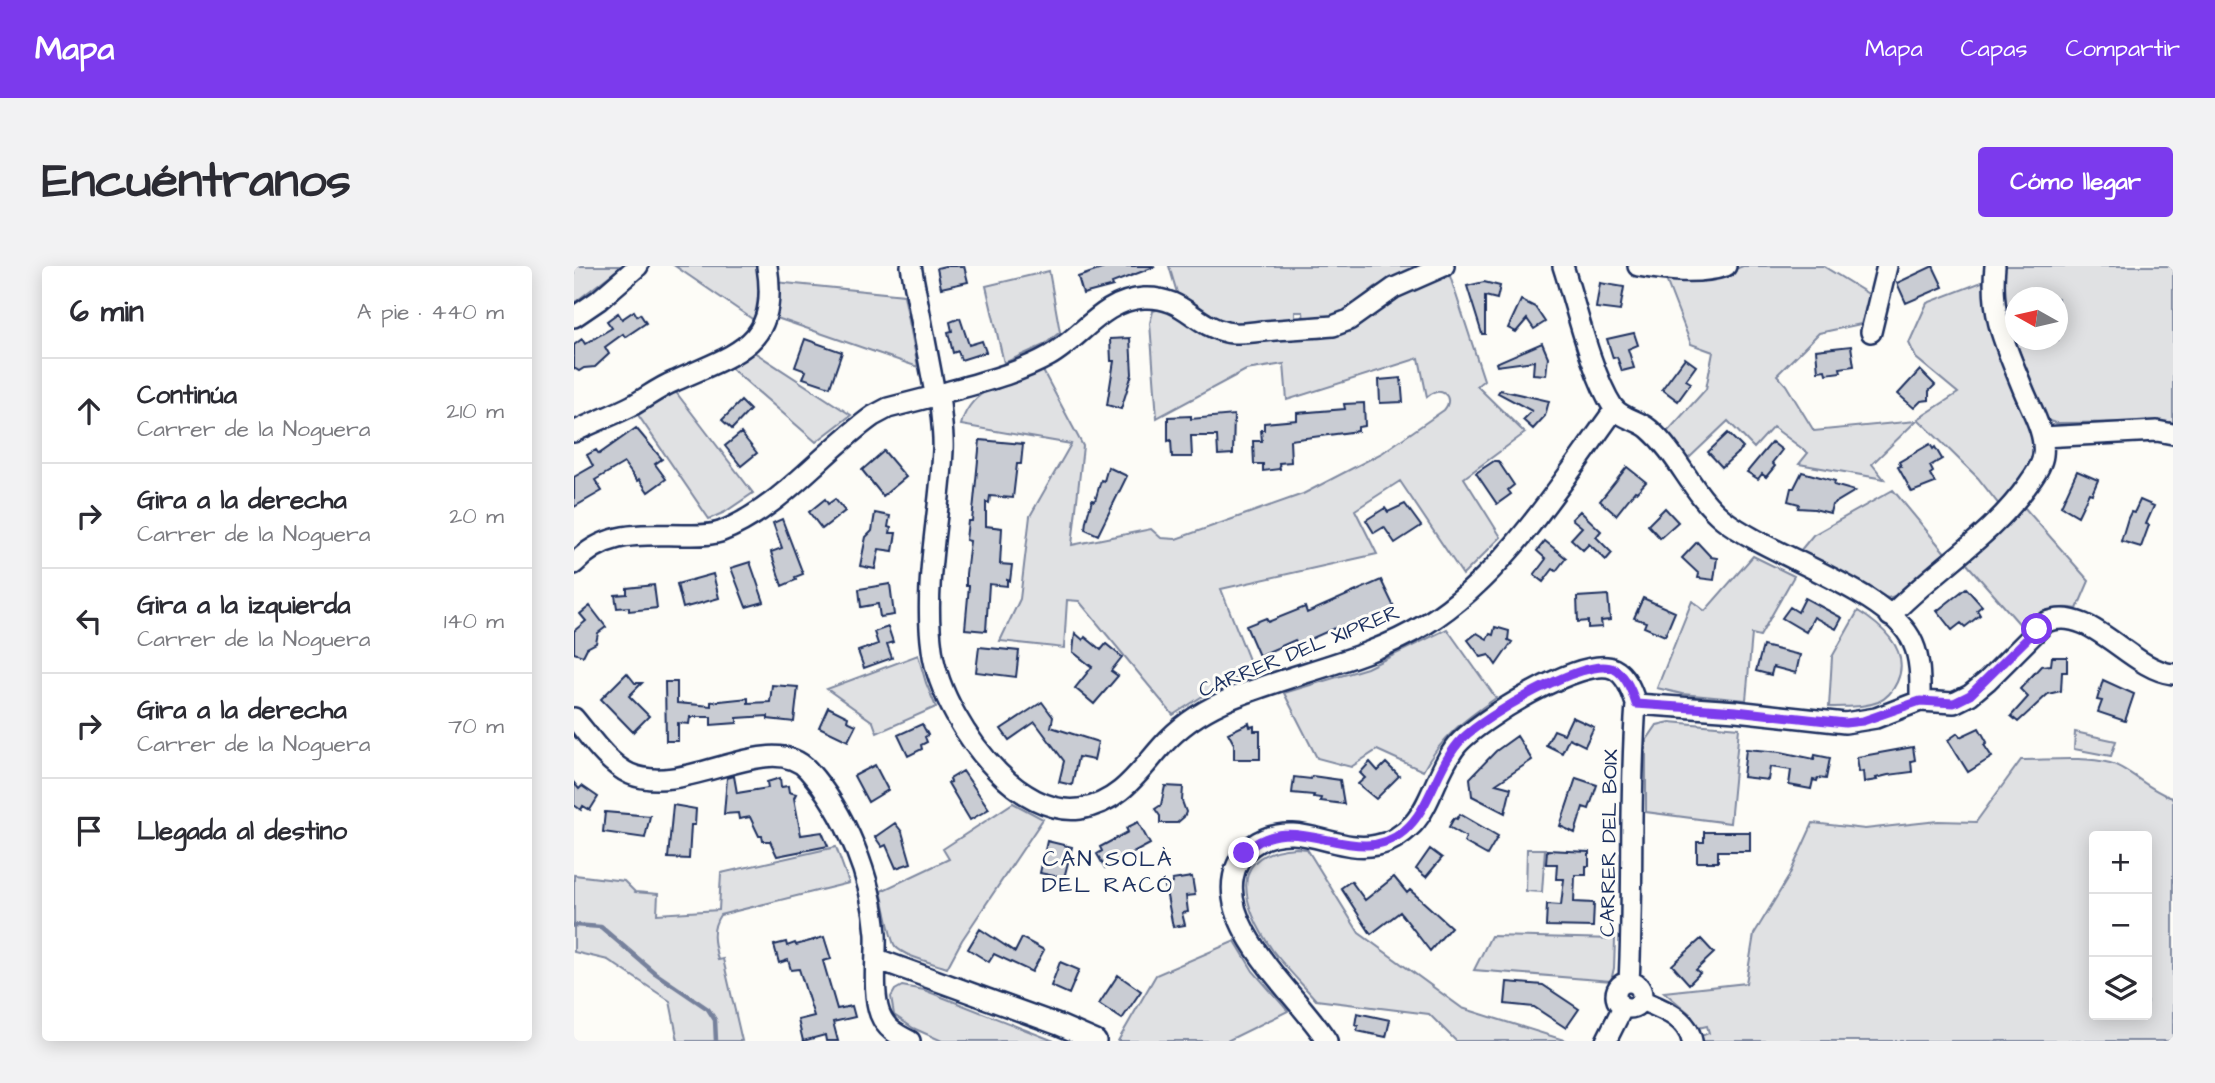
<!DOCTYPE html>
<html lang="es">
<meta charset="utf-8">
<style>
:root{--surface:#fff;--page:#f2f2f3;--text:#2b2b33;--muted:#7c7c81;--line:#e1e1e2;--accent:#7c3aed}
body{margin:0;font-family:"Architects Daughter",sans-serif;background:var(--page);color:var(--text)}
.controls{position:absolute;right:21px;bottom:21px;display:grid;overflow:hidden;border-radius:7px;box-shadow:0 4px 18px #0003}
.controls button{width:63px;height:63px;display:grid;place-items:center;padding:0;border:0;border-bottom:2px solid var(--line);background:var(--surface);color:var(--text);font:35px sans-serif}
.compass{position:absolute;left:1431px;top:21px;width:63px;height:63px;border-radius:50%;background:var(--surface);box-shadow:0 4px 18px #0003;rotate:278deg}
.stop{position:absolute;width:21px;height:21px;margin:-16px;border:5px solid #7c3aed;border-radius:50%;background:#fff}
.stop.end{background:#7c3aed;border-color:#fff;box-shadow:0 2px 7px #0008}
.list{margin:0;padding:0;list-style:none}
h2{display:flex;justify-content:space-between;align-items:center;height:91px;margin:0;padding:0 28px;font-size:30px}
h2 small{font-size:23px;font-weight:400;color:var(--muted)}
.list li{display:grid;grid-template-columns:46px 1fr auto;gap:21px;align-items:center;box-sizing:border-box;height:105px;padding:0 28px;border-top:2px solid var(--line)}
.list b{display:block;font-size:26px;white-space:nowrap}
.list p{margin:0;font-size:23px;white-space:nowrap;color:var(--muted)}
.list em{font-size:23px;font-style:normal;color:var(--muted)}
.icon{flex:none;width:38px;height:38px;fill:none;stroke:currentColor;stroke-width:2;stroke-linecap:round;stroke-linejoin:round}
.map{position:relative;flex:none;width:1599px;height:775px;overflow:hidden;border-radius:7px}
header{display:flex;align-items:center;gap:42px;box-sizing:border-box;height:98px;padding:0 35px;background:var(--accent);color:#fff}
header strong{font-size:33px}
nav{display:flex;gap:38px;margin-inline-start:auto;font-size:24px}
.intro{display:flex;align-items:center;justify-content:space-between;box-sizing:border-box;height:168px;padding:0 42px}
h1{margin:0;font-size:49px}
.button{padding:18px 32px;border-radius:7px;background:var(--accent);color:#fff;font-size:24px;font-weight:700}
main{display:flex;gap:42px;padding:0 42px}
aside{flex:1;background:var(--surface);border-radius:7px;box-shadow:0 4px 18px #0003}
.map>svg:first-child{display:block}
.green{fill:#e0e1e3;stroke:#7e88a0;stroke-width:2;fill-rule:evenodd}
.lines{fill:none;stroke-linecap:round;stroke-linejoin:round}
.stream{stroke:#76819c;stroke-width:4.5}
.building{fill:#c9ccd3;stroke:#1b2f5e;stroke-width:2}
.minor-casing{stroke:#1b2f5e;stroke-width:24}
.minor{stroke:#fdfcf7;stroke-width:19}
.route{stroke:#7c3aed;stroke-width:9}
.labels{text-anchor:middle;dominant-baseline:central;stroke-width:6;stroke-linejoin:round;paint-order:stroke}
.street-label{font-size:21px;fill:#1b2f5e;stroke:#fdfcf7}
.neighbourhood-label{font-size:23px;letter-spacing:2px;fill:#1b2f5e;stroke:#fdfcf7}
</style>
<header>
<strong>Mapa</strong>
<nav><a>Mapa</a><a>Capas</a><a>Compartir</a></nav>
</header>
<div class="intro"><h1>Encuéntranos</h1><a class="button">Cómo llegar</a></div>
<main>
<aside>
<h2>6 min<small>A pie · 440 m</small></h2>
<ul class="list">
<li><svg class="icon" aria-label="ahead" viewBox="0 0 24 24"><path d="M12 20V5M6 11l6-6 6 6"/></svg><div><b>Continúa</b><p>Carrer de la Noguera</p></div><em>210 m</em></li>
<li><svg class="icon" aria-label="right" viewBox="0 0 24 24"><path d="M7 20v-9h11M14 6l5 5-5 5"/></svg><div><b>Gira a la derecha</b><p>Carrer de la Noguera</p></div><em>20 m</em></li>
<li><svg class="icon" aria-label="left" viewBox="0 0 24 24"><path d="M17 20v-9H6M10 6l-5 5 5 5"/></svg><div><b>Gira a la izquierda</b><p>Carrer de la Noguera</p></div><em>140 m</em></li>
<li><svg class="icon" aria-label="right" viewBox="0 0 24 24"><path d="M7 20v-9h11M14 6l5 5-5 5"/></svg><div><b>Gira a la derecha</b><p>Carrer de la Noguera</p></div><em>70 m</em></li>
<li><svg class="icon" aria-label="arrive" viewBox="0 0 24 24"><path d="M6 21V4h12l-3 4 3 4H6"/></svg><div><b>Llegada al destino</b></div></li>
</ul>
</aside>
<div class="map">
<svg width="1599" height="775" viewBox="0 0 1599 775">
<rect width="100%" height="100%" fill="#fdfcf7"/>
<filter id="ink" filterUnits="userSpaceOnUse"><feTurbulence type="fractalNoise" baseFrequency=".0143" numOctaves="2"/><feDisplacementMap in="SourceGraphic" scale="14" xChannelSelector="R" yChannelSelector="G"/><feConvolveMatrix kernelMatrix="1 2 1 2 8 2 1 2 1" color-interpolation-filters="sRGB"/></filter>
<g filter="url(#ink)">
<!-- green -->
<path class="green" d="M0 0H48L0 37Z
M101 0H188L184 57Z
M595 0H849L801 21 771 46 761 50 730 55 729 46H721V56L664 59 640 52 604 30Z
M1169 0H1249L1296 29 1287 58 1245 67 1203 109 1212 119 1240 165 1342 155 1298 198 1310 213 1225 198 1234 187 1199 161 1180 182 1154 155 1114 193 1093 166 1132 123 1139 86 1117 78 1091 11 1151 7Z
M1431 0H1599V156L1482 157 1472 154 1434 55 1429 24ZM1442 32H1484V74H1442Z
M475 5 486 66 470 79 430 97 412 20Z
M875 7 910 114 903 120 951 167 890 212 927 271 889 309 826 215 781 244 803 288 647 323 679 404 638 424 599 449 505 335 493 334 490 382 426 375 446 333 456 250 497 178 387 159C396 121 435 115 468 103L509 180 498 279 577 263 587 272 602 273 729 228 808 187 870 144C882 130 865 119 853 131L845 92 713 134 710 98 672 104 583 152 576 57 579 45 587 42 672 74 807 39Z
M1413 14 1462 179 1461 194 1426 240 1404 212 1344 153 1384 127 1342 92 1335 77 1353 37Z
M201 16 330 29 344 101 197 50Z
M177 84 277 149 242 176 151 97Z
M98 121 179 227 151 246 135 253 60 143Z
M1319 224 1372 288 1324 329 1314 332 1304 329 1278 312 1226 285 1239 269Z
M1450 241 1515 315 1503 343C1480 338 1466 348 1449 362L1392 297 1422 271Z
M1179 290 1220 310 1186 370 1178 368 1172 434 1108 428 1083 422 1118 335 1131 345Z
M1284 345C1308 360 1337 385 1323 416 1319 425 1313 432 1304 436 1289 442 1271 440 1255 441L1258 391Z
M873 363 922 432C890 454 868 470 849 505L803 484 777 501 743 492 710 427 793 402Z
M344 389 352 417 362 441 303 467 299 456 253 423Z
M1096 456 1165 462 1156 557 1072 546V475L1083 459Z
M1501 466 1542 475 1537 490 1500 483Z
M1447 494C1474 494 1510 490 1536 497 1555 502 1575 525 1599 532V775H1128L1127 770 1135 767 1133 760 1124 762 1116 748 1090 726 1172 717 1180 668 1214 612 1239 557 1291 563 1364 555 1402 556ZM1573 570V749H1520V570Z
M439 537 469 553 388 674 373 702C360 697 330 691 321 680 316 674 310 636 307 625L375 593 369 583Z
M262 581 275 617 146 649C136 664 140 678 144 694L149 693 168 775H104L96 735 34 694 0 686V609L50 615 61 626 84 628 83 648 145 644 147 607Z
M722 582 733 583 785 667 888 742 993 775H882L855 748 742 734C728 718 712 702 699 685 670 643 649 586 722 582Z
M953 583H971L968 626 952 625Z
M917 670 1041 673 1040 702 1037 715 900 704Z
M661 675 679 705 714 745 653 775H544L582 709Z
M328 720 350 724 480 775H368L339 762 320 749 317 731 321 724Z"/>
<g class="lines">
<!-- stream -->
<path class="stream" d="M0 659 27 661 81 707 134 743 141 754 142 775"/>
</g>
<!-- building -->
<path class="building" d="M371 0H390L394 16 367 22 363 2Z
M536 0H579L580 1 538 17 539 20 509 28 504 11Z
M1359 0 1369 21 1332 37 1323 17Z
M910 16 926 20 923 33 911 30V68H908L893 20Z
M1026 17 1050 21 1046 45 1022 42Z
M947 34 961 41 971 56 960 63 953 53 942 66 934 62Z
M60 45 63 50 66 48 72 57 51 71 49 68 31 81 35 88 21 101 10 102 5 105 0 102V79L8 73 11 78 38 62 33 55 44 47 48 53Z
M386 52 395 79 408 75 412 86 387 94 384 85 379 87 374 66 378 65 376 56Z
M1060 67 1064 79 1054 83 1060 102 1048 105 1043 91 1039 92 1033 73Z
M556 72 558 108 547 143 533 139 540 95H537L536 73Z
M231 73 268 86 256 121 229 112 232 105 221 101Z
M968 77 974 91 972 109 959 108 960 95 923 100 922 97Z
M1277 80 1280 100 1266 102 1267 106 1252 108 1251 104 1244 105 1242 84Z
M1111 92 1122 100 1112 114 1117 117 1104 135 1088 123Z
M1346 104 1361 119 1355 125V134L1347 135 1340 142 1324 128Z
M827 112 829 136 806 137 805 114Z
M926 124 975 135 971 150 959 163 949 154 958 145 924 127Z
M167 135 176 144 158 163 148 154Z
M790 137 791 160 784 161V165L716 174 717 196 705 197 706 203 689 205V198H680L679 175H688L687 164H690V157L723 154V147L771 143 770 138Z
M660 149 659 188 644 189 643 170H617L618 191H598L597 174 594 175V151L617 150V153Z
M62 162 88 193 81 198 92 213 74 226 65 213 63 215 50 197 21 214 28 225 0 241V211L19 200 13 189 22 184 25 188Z
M167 167 183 187 167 200 151 180Z
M1154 167 1169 182 1148 201 1134 186Z
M406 174 449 178 447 198H443L439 232 416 230 415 237 412 236V260L428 262 426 298 438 299 436 315 433 314V320L415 318 412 365 391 363 395 320H392V308L396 275 392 274 394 255H398Z
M1198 176 1208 184 1198 197 1201 200 1192 211 1188 208 1184 213 1173 206Z
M1356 178 1359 183 1361 181 1368 193 1356 200 1359 206 1356 208 1361 217 1338 226 1324 201 1327 200 1325 196Z
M310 185 332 211 309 230 288 204Z
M920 195H924L940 219 934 224 937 228 923 238 902 207Z
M534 201 553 210 524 269 511 263 512 255 518 234 521 235 527 214 530 215Z
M1053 201 1072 216 1063 226 1061 225 1042 249 1026 235Z
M1503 205 1524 214 1518 228 1515 227 1504 250 1487 240Z
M1228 206 1261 215 1260 219 1281 225 1258 239 1256 247 1240 243 1224 242 1225 238 1214 235 1217 222H1220Z
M251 233 254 238 261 233 271 245 248 263 235 246Z
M1566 234 1580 240 1572 258 1575 259 1567 281 1547 275 1554 252 1557 246 1560 247Z
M831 238 847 260 821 277 810 261 800 267 792 254 811 242 814 246Z
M1091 242 1104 256 1086 272 1074 259Z
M1006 245 1027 265 1022 271 1038 287 1032 294 1015 278 1009 284 997 273 1008 261 998 253Z
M301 247 316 250 314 261 317 262 316 267H322L319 285 305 283 301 303 286 300 292 271 298 265Z
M208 253 229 308 221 311 222 314 208 320 197 286 208 282 199 257Z
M971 275 992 292 982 305 979 303 969 316 960 309 972 293 963 285Z
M1123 276 1137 291 1143 292 1140 314 1124 312 1125 308 1108 292Z
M176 296 190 336 172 341 157 302Z
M139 308 145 332 109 342 103 318Z
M807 314 821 343 802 353 800 350 764 368 761 362 723 379 721 374 685 390 672 360 692 352 694 356 731 341 733 347Z
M316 318 320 349 306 351 304 338 287 341 285 323Z
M80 319 83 342 55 345V341L43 342 41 329 53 328V322Z
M1392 322 1408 340 1403 344 1406 349 1391 361 1387 357 1378 364 1363 345Z
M1034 329 1036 354 1027 355 1028 361 1014 362V355L1004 356 1003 331Z
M1069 332 1101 346 1091 370 1070 361 1072 356 1060 352Z
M1231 332 1268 352 1262 363 1240 351 1232 366 1208 352 1216 341 1224 346Z
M16 340 32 361 24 367 22 377 13 382 9 390 0 387V365L12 355 6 348Z
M314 361 319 376 313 378 318 392 290 402 284 385 304 378 300 366Z
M921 361 935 365 934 374 938 376 922 399 915 389 907 391 894 374 903 367 913 373 916 368 919 369Z
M501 367 509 374 511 371 527 384 532 378 548 391 537 405 544 410 520 438 501 422 518 401 499 386Z
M1189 380 1226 389 1222 407 1199 401 1197 409 1182 405Z
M405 381 445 385 442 411 402 406Z
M1478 391H1493V406H1488L1487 425 1474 428 1444 456 1437 450 1454 431 1446 423 1467 400 1477 399Z
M53 407 61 417H68L55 430 75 450 59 466 27 433Z
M1529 414 1560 428 1551 455 1524 446 1528 435 1523 434Z
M91 416H103V437L137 440V436L174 432V437L196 436 198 419 224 421 220 456 194 453V450L163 452V457L137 459V451H116L115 458 104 457V475H92Z
M468 436 479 451 477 461 524 476 520 494 504 491 498 519 485 516 490 495 461 456 435 474 427 463Z
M254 441 274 451 273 455 282 459 274 475 245 461Z
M998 451 1020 461 1011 480 995 472 988 487 972 479 980 464 990 468Z
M675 457 676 461 680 460V465H686V493H660V478L654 467Z
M348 458 354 469 351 471 353 476 347 479 348 483 334 490 324 469Z
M1405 462 1413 476 1410 479 1418 491 1394 506 1374 474 1384 467 1386 471Z
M943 470 958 494 922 518 937 522 931 547 898 530 896 512 922 485Z
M1339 481 1341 494 1337 495 1338 506 1314 509 1302 512 1303 514 1290 516 1289 505 1285 506 1283 491Z
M1172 483 1207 486 1240 493 1241 489 1256 492 1252 513 1244 512 1243 515 1239 514 1237 523 1215 519 1217 504 1196 501 1194 514 1169 511Z
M796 496 804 505 812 497 825 510 802 533 784 518 791 512 786 507Z
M301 499 314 524 294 536 280 510Z
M389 505 415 543 396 554 374 517 377 516 376 513Z
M160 510 163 527 194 522 193 516 206 512 207 521 214 520 215 526 222 528 220 532 227 569 248 566 254 580 203 590 196 575H189L188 570H185L176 551 165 553 164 547 150 548 153 512Z
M738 510 766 514 770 538 746 535 747 532 739 531 740 529 718 527 720 511 737 513Z
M1002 512 1023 519 1015 543 1009 541 1001 567 986 560Z
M0 517 5 523 8 520 24 531 16 544 9 540 7 544 0 539Z
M591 520 609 521 608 535 612 546 610 551 603 557H586V550L581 543 587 539Z
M99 539 122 543 121 559H117L115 593 94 592Z
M31 546 76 550 71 572 29 566Z
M886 548 924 570 913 589 890 576 892 571 875 561 880 552 883 553Z
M564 556 576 578 531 602 523 588 528 585 526 581 554 566 552 562Z
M321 557 328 566 337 597 322 602 312 579 308 581 301 571Z
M1130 566H1176V585H1144V596H1123V576H1130Z
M473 575 498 581 490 612 466 607Z
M856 583 868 592 852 611 842 603Z
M973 584 1015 586V600H1012V609H1001L1000 636 1020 637 1019 661 972 660 973 638 987 639 990 613H982L983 598H972Z
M618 611 621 629 612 630 614 646 608 647 611 659 599 661 591 620 599 617 598 614Z
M820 611 833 627 836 624 877 661 856 685 826 646 797 668 767 622 777 615 791 634Z
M406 663 441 686 448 672 470 684 458 706 420 688 415 696 394 683Z
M250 671 257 693 249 695 263 743 278 740 281 751 259 756 264 775H252L251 769 229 775 224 754 240 750 225 703 217 704 214 694 205 697 200 679 212 676 213 680 221 677 222 679Z
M1127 673 1140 687 1122 704 1126 707 1115 718 1098 699Z
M486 696 505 704 495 728 477 720Z
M544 709 567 725 548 753 525 738Z
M933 716 969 719 1005 743 992 762 960 741 931 738Z
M783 747 816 754 812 771 783 765 784 760 781 759Z"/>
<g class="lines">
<!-- minor casing -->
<g class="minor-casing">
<path id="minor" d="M337 0 360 122
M989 0C1002 40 1017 107 1039 141 1048 153 1065 154 1075 163 1105 189 1118 228 1149 253 1195 290 1318 326 1339 377 1347 395 1346 416 1346 435
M1064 0C1093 5 1124 9 1152 0
M0 51 25 34 64 0
M1297 66 1313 0
M369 127C404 117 443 108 475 90 507 72 529 34 570 32 609 30 620 59 652 66 663 69 678 66 690 65 713 63 736 62 759 60L775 54 820 22 870 0
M366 137C367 153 370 169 369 184 366 250 349 317 358 383 363 425 394 476 424 506 444 527 476 547 506 543 545 537 564 507 588 480 604 462 627 446 649 436 715 407 791 396 852 358 931 309 987 217 1041 143
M0 166C19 156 40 149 59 139 73 131 86 121 101 115 161 87 206 81 193 0
M1468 171 1583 165 1599 168
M0 298C32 264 66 269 109 269 122 269 134 270 146 266 206 243 248 186 299 150L314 142 353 132
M1316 350C1361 303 1418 271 1455 217 1461 209 1468 199 1469 189 1472 167 1457 143 1449 123 1431 78 1416 50 1421 0
M0 452C16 471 33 497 56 508 110 532 197 462 234 504 272 547 298 612 302 668 303 691 298 727 306 748 312 763 322 768 336 775
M303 693 485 759 522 775
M1055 716C1060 623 1055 531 1062 438
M1042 729a13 13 0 1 1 26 0a13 13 0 1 1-26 0Z
M1067 734C1088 743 1113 751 1118 775
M753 775C725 729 637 659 663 599 667 589 675 581 684 576 726 553 763 588 803 579 817 577 829 568 839 558 857 539 864 502 883 479 903 455 1010 388 1040 403 1052 409 1058 425 1062 438L1162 445 1271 457 1302 452 1346 435 1380 437 1396 429 1413 415 1472 356C1517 338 1555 403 1599 408
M1032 775 1049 741"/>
</g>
<!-- minor -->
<use href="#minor" class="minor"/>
</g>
</g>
<g class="lines" filter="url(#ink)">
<!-- route -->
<path class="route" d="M670 587C720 537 780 607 830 565 858 541 862 499 889 472 910 451 1012 389 1040 403 1052 409 1058 425 1062 438L1162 445 1271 457 1289 455 1346 435 1380 437 1396 429 1463 363"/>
</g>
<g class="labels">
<!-- street labels -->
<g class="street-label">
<text transform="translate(725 385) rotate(-22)">CARRER DEL XIPRER</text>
<text transform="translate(1035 577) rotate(-89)">CARRER DEL BOIX</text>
</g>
<!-- neighbourhood labels -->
<g class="neighbourhood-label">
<text x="534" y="593">CAN SOLÀ<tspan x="534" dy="26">DEL RACÓ</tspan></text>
</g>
</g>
</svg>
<div class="controls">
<button>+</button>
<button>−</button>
<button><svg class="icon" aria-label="layers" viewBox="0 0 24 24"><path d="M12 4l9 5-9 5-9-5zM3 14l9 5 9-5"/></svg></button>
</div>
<svg class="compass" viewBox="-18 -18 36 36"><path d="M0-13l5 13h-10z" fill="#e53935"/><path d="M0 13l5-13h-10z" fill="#7c7c81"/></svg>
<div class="stop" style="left:1463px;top:363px"></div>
<div class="stop end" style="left:670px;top:587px"></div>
</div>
</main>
